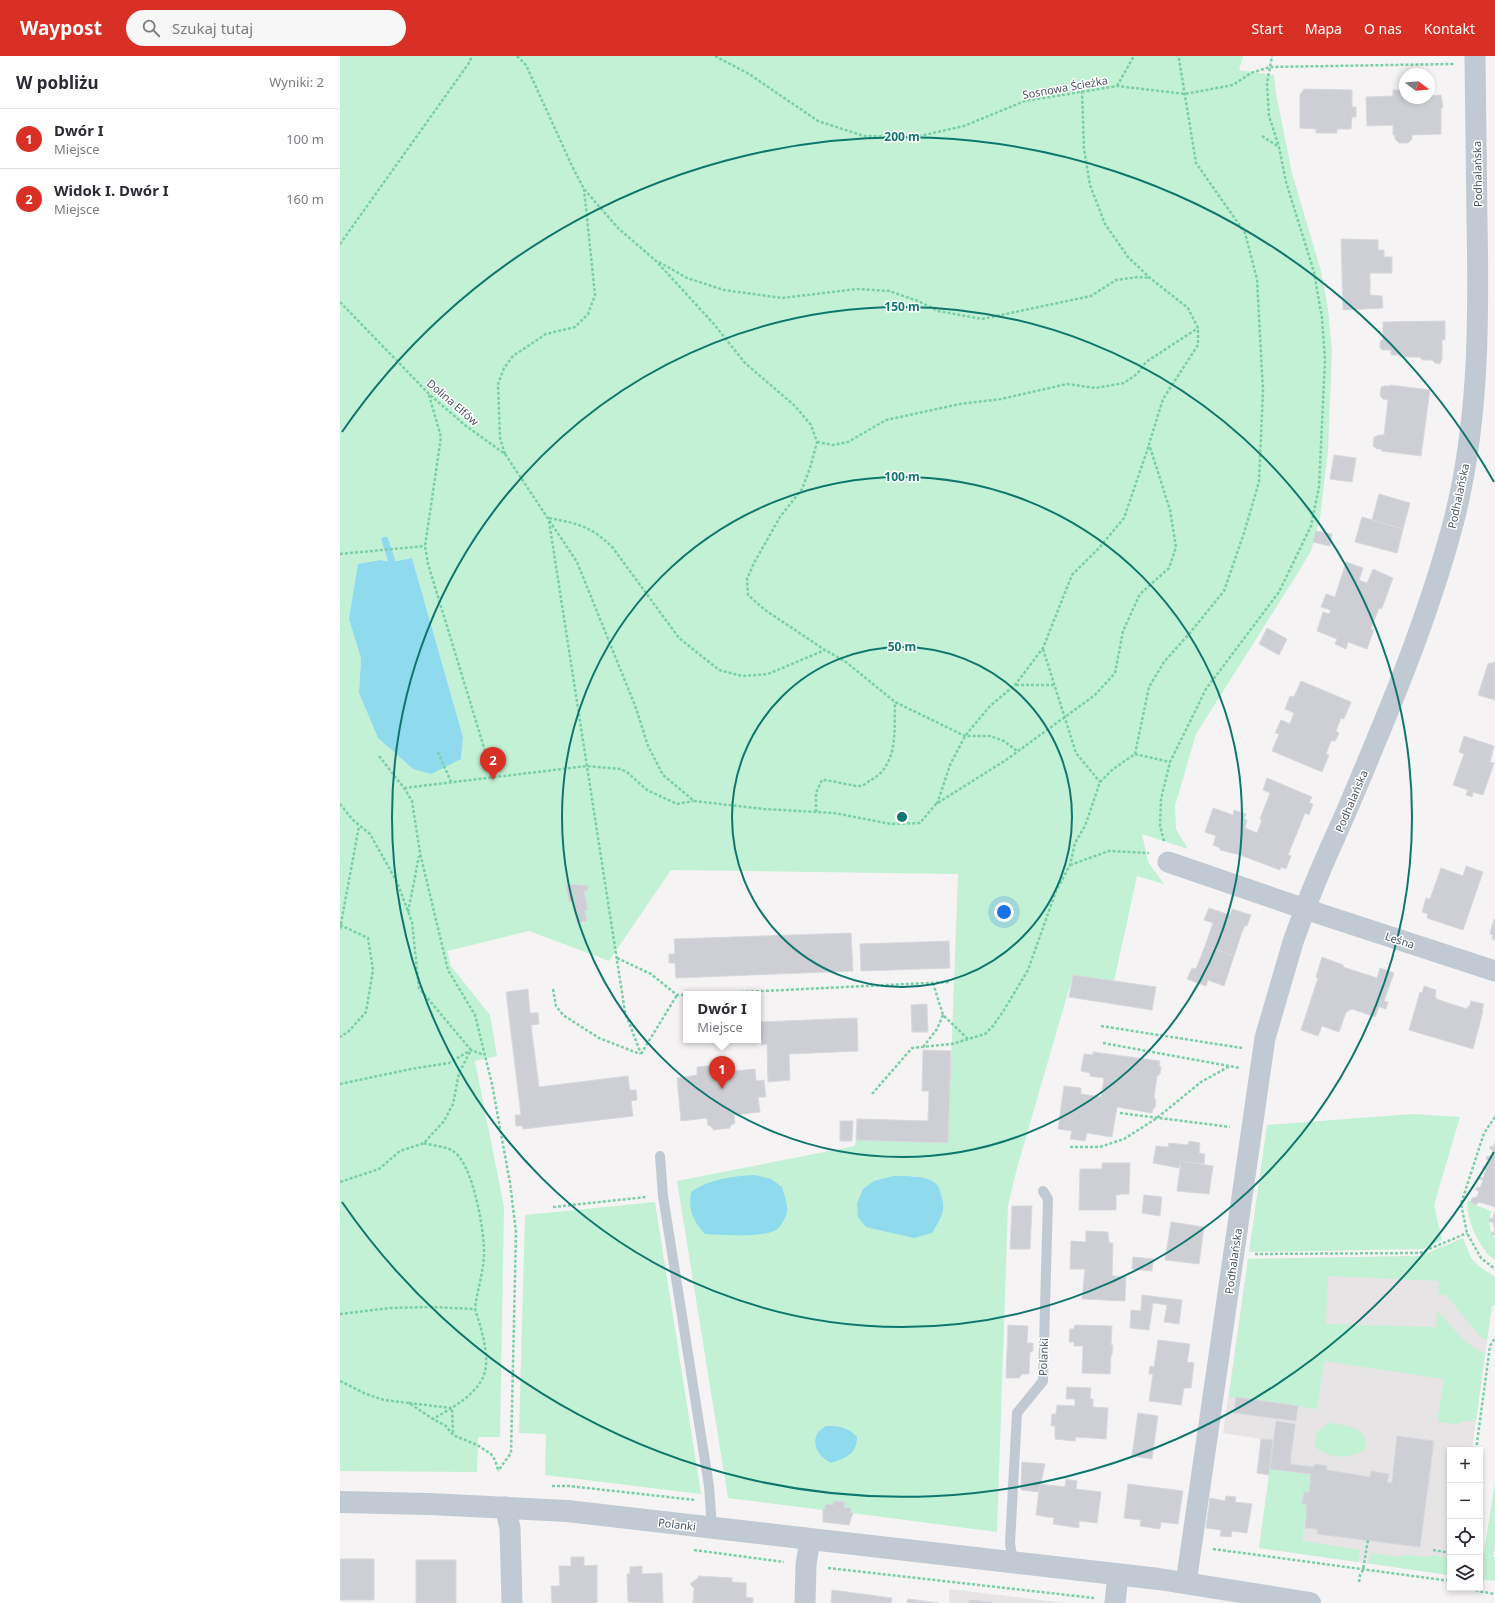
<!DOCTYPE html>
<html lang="pl">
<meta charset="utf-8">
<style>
:root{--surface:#fff;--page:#f7f7f7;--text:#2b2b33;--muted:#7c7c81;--line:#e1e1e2;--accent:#d93025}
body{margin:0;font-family:"Noto Sans",sans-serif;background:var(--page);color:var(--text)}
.controls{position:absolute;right:12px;bottom:12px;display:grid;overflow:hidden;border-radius:0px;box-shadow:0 2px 6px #0003}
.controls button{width:36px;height:36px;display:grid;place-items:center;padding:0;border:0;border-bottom:1px solid var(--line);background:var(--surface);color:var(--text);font:20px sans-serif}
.compass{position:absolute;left:1059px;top:12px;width:36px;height:36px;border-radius:50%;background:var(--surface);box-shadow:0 2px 6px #0003;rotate:106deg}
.you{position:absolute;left:664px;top:856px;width:14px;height:14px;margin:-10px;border:3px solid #fff;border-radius:50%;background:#1a73e8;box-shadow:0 0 0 6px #1a73e833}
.badge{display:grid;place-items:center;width:26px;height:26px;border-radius:50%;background:var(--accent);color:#fff;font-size:13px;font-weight:700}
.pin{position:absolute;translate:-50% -33px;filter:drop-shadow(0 1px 2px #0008)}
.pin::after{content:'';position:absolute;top:21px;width:14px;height:12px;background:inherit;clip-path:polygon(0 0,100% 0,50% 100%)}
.popup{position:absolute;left:343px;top:935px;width:78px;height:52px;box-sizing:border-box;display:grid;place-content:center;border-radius:0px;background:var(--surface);filter:drop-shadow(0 1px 3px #0005);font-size:13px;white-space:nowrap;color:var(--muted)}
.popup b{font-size:15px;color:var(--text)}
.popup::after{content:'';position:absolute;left:50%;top:100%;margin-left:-8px;border:8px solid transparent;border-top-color:var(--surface)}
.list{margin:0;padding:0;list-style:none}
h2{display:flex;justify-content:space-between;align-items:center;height:52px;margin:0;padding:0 16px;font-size:17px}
h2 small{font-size:13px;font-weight:400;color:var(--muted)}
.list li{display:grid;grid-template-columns:26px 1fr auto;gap:12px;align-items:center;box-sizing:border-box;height:60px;padding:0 16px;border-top:1px solid var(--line)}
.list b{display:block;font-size:15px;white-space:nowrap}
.list p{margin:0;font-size:13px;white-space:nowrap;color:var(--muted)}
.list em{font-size:13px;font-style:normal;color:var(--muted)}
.icon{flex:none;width:22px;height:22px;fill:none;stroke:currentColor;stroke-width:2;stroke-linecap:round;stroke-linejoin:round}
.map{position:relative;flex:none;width:1155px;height:1547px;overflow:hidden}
header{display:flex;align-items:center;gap:24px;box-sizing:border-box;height:56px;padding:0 20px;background:var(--accent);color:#fff}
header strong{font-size:19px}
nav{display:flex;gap:22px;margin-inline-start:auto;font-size:14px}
.search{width:280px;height:36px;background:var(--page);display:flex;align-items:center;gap:10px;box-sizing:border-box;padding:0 14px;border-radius:22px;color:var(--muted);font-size:15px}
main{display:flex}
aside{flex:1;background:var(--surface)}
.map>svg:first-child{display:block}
.education{fill:#e6e4e5}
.green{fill:#c3f1d5;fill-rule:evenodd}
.water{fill:#90daee}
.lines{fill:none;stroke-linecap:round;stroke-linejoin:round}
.stream{stroke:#90daee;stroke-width:7}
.building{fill:#cdcfd5;stroke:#d7d9de}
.path{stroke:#7ad0a6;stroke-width:2.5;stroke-dasharray:3 2;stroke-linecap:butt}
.service{stroke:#c1cad2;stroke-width:10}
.minor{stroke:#c1cad2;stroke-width:21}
.tertiary{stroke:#c1cad2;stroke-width:22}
.ring{fill:none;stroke:#0f766e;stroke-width:2}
.labels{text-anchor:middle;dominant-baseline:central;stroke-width:3;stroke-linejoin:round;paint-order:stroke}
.street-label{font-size:11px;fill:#4a5661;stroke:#fff}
.centre{fill:#0f766e;stroke:#fff;stroke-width:2}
.ring-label{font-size:12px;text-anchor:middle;font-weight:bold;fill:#0f766e;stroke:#fff;stroke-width:3;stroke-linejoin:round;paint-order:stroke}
</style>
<header>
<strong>Waypost</strong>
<div class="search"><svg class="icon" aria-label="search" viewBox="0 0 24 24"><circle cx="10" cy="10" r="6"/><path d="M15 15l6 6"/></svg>Szukaj tutaj</div>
<nav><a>Start</a><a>Mapa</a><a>O nas</a><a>Kontakt</a></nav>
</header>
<main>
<aside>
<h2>W pobliżu<small>Wyniki: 2</small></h2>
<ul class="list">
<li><span class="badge">1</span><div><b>Dwór I</b><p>Miejsce</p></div><em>100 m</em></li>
<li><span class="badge">2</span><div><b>Widok I. Dwór I</b><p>Miejsce</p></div><em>160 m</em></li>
</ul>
</aside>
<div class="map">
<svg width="1155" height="1547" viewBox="0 0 1155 1547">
<rect width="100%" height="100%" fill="#f5f3f3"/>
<!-- education -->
<path class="education" d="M1080 1200 1152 1250 1132 1394H1110V1518L1108 1519 919 1492 929 1419 917 1417 921 1383 883 1377 908 1203Z
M609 1533 676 1541 724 1547H609Z"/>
<!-- green -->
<path class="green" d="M0 0H903L899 14 934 19 936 37 952 117 981 215 988 253 992 296 988 394 980 462 971 495 956 520 856 678 835 750 836 773 848 793 802 778 808 806 824 828 797 820 774 925 733 919 677 1112 668 1150 657 1476 512 1457H511V1452L504 1451 505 1446 494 1445 493 1449H486L485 1453 483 1454 388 1442 337 1125 515 1090 516 1084 608 1087 618 818 331 814 269 905 189 875 107 895 111 910 150 959 157 1000 135 1005 164 1151 160 1381H138L137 1416 0 1415ZM72 502 123 681 121 703 73 713 38 682 19 637 21 602 41 504 52 506ZM574 1120 592 1126 598 1130 518 1161 517 1147 523 1133Z
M1073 1058 1120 1061 1094 1149 1102 1184 1083 1193 909 1196 927 1069Z
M1128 1145H1131L1133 1148 1151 1155 1149 1166 1151 1177 1155 1183V1204C1141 1196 1124 1160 1128 1145Z
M315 1146 361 1438 205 1419 206 1378 179 1377 185 1159Z
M1123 1182 1131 1202 1140 1211 1155 1221V1250H1152L1147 1284 1140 1280 1106 1239 1098 1238 1099 1225 988 1220 986 1268 1096 1271 1097 1254C1109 1267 1129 1294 1145 1297L1136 1365H1125L1117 1368 1097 1366 1104 1323 984 1305 977 1353 889 1341 908 1203 1080 1200Z
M989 1367C1005 1369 1029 1371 1026 1393 1008 1404 993 1403 976 1392 973 1377 977 1375 989 1367Z
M930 1413 971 1418 969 1436H964L962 1448 967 1449 962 1485 1020 1494 1018 1506 919 1492Z
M1155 1426V1487L1153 1501H1155V1525L1140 1523V1521Z
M1031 1497 1060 1501 1065 1499 1086 1501 1095 1499 1110 1502V1518L1108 1519 1029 1507Z"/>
<!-- water -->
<path class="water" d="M72 502 123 681 121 703 91 718 73 713 38 682 19 637 21 602 9 563 18 508 41 504 52 506Z
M415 1119 431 1123 442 1131C444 1138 448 1149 447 1156 446 1161 441 1171 436 1174 422 1182 381 1179 365 1178 353 1165 348 1154 351 1136 369 1123 393 1120 415 1119Z
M553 1120C565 1120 591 1119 598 1130 600 1133 600 1137 601 1139 607 1155 600 1163 592 1177L574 1182 526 1171 518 1161 517 1147 523 1133 534 1125Z
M486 1370C498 1370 509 1371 517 1381 517 1398 506 1402 491 1407 481 1402 471 1391 477 1378 478 1375 483 1372 486 1370Z"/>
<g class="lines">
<!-- stream -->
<path class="stream" d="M45 484 52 506"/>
</g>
<!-- building -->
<path class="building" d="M964 33 1012 34V51H1016V61H1012L1011 73H997V77H976V73L960 72V39Z
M1053 34H1065V42H1089V40L1101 39 1103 51 1101 53V78L1072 79V83L1068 87H1059L1055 83V79H1053V69L1027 70 1026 41 1053 40Z
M1001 183 1038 184V194H1044V201H1052V217H1030V239L1042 240 1043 252 1003 254Z
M1105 265V284H1102V303L1100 308 1095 307 1092 304H1082L1080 301H1060V299H1051V294H1043L1040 292V286L1043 283V266Z
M1050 329 1090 334 1081 400 1041 395 1042 393H1037L1033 390 1034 381 1039 379H1044L1048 344 1043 343 1040 340 1041 331 1045 330H1050Z
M994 399 1016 402 1012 426 990 423Z
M1039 438 1070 447 1063 473 1032 464Z
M1022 461 1063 473 1057 497 1015 486Z
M976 475 992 478 990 490 973 486Z
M1006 506 1023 512 1019 524 1027 527 1033 513 1053 522 1042 552 1041 553 1039 552 1031 573 1034 574 1027 593 1008 586 1006 593 995 588 997 583 977 575 983 556 989 558 991 554 981 551 986 538 995 541Z
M927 572 947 583 939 599 919 588Z
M1155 606V644L1138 639 1148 608Z
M961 625 1011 646 1004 663 1001 662 996 675 999 677 995 685H991L986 698 989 699 982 716 932 695 939 678 935 677 941 664 950 668 954 657 945 653 950 640 954 641Z
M1124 680 1154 690 1150 706 1154 707 1143 739 1133 736 1132 741 1126 739 1128 734 1113 729 1124 698 1119 696Z
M927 722 972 741 969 747 973 748 969 759 965 757 948 799 951 800 946 813 941 811 940 814 900 799 880 794V792L873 789 876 780 865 776 873 752 893 759 894 754 906 758 904 763 907 764 905 772 917 777 922 764 920 763 930 737 923 734Z
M1126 810 1143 816 1123 874 1087 862 1088 858 1082 856 1086 842 1090 843 1101 812 1123 820Z
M229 828 248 830V834L244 835 248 854 245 855 247 865 237 867 233 845 229 846 226 829Z
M869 852 890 859 892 853 911 859 907 870 905 869 902 876 894 900 865 890 873 867 864 864Z
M1154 863H1155V884L1152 883 1153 879 1150 878Z
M511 877 513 915 336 922 335 907H329V898H335L334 883Z
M609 885 610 912 521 915 520 888Z
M865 890 894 900 884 930 868 924 866 930 847 923 852 912 856 913Z
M982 901 1003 909V911L1037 922 1040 912 1054 917 1044 945 1048 946 1046 953 1039 951 1035 961 1012 953 1006 956 999 976 982 970 978 980 961 974 978 922 976 921Z
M733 919 816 931 812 954 729 941Z
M1084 930 1096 934 1095 940 1096 941V943L1127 953 1128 950 1129 951 1131 945 1144 948 1142 954 1143 955 1133 993 1069 974 1080 936 1082 937Z
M188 933 190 957H198L199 968 191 969 199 1031 288 1020 290 1034H296L297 1044 291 1045 293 1060 183 1073 182 1070H176L175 1059H181L166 936Z
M587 948 588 976H572L571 949Z
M517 962 518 995 449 998 450 1024 428 1026 427 988 422 989 419 966Z
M583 994 611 995 608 1087 516 1084 517 1063 588 1065 589 1035H582Z
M753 996 820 1005 819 1009 821 1011 820 1018 817 1020 814 1042 816 1044 815 1051 813 1053 812 1057 777 1051 772 1081 747 1077 745 1085 730 1083 732 1075 718 1073 724 1030 741 1032V1038L761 1041 764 1022 750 1020V1017L741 1015 744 998 753 999Z
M394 1007V1015L415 1013 416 1025 424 1024 426 1041H418L420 1056 394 1059 395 1067 390 1070V1072L373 1074V1072L368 1069 367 1062 341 1065 337 1022 357 1019V1011Z
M500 1065H513L512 1085H500Z
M849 1085 860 1087 859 1097 865 1098 864 1108 841 1105 839 1112 813 1107 816 1090 828 1091 829 1087 848 1089Z
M1155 1085V1151L1139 1146 1136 1149 1133 1148 1131 1145 1132 1142 1137 1141 1139 1135 1136 1134 1137 1131 1140 1132 1143 1124 1139 1123 1140 1121 1143 1122 1146 1114 1143 1113V1110L1147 1111 1149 1104 1146 1103 1147 1100 1150 1101 1153 1094 1150 1093V1090L1153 1091Z
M841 1105 873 1110 869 1138 837 1135Z
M762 1107H790L789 1138H780V1139H776V1154H739L740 1113H762Z
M804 1139 822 1141 820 1160 802 1157Z
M672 1150H692L690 1193H670Z
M1155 1155V1178L1152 1180 1151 1177 1155 1175 1153 1166H1149V1163L1153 1162Z
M831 1166 864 1171 859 1208 825 1204Z
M746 1175 768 1176 769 1187H773L772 1220 786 1221 785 1245 742 1243 745 1213H730L731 1185 746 1186Z
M793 1201 813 1203 812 1215 792 1213Z
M802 1239 842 1244 839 1268 824 1266 827 1249 813 1247 809 1274 790 1272 791 1254 801 1255Z
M668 1269 688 1270 687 1287H693V1295L690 1296 689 1318H682L679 1322H666Z
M735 1269 772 1270 771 1289H773L772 1299H771L770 1318 742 1317 743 1290H734V1286H729L730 1273H734Z
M818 1284 850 1288 847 1306 854 1307 851 1332H844L841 1349 809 1345 813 1318H809L810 1310 814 1311Z
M727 1331 751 1332 750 1343H753V1351L768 1352 766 1383 736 1381 735 1385 715 1383V1370H711L712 1358H716L717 1349 735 1350V1343H726Z
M896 1341 958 1350 956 1365 894 1357Z
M798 1357 818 1360 812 1403 792 1400Z
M936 1365 955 1368 950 1408 974 1411V1408L987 1410V1414L1030 1421 1031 1415 1049 1418 1047 1426 1052 1427 1057 1380 1094 1385 1080 1491 977 1478V1473L965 1472 967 1449 962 1448 964 1436H969L971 1418 930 1413Z
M921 1383 933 1384 929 1419 917 1417Z
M682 1406 705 1408 699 1436 681 1434Z
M726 1423 737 1425 736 1433 761 1436 757 1467 739 1465V1472L713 1468 714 1462 696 1459 700 1428 725 1431Z
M788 1428 843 1435 838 1468 821 1466 820 1473 800 1470 801 1464 784 1462Z
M886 1440 896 1441 895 1446 912 1448 907 1477 892 1475 891 1481 880 1480 881 1474 866 1472 870 1442 885 1445Z
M494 1445 505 1446 504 1451 511 1452V1457H513L509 1469 483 1466V1453H485V1448L493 1449Z
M231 1501H244V1510L257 1509V1547H212L211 1530H220L219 1510H231Z
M0 1503H34V1544H0Z
M76 1504H116V1547H76Z
M302 1510V1518L322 1517 323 1547 288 1546 287 1518H290V1511Z
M358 1520 392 1522V1526L406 1527V1541L413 1542V1547H353L354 1532 350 1528 358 1522Z
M492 1534 552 1542 551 1547H491Z
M568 1543 598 1547H567Z
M629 1544 652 1546V1547H629Z"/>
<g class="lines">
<!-- path -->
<path class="path" d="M177 0 186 9 232 110 244 133 278 172 316 205 373 267 405 307 455 350 471 369 477 386 470 412 462 433 440 461 414 507 407 523 408 539 425 554 485 594 506 606 555 646 625 680H650L664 685 677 695
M375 0 409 18 478 65 524 80 575 81 624 70 685 45 777 30 845 38 893 29 911 17 930 11 1114 8
M777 30 794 0
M922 80 939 91
M0 188 129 7 132 0
M319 206 347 222 384 234 442 242 517 233 549 235 578 245 598 255 642 263 751 240 776 224 798 221 810 222
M0 246 89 338 126 370 165 398 237 506 296 652 308 690 323 719 354 745 424 753 494 757 551 768 580 767 596 748 666 704 755 639 775 617 783 575 800 538 829 512 836 491 830 454 809 388 823 343 858 289V272L848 252 810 222 788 201 765 168 750 129 744 93 742 35
M89 339 101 381 85 490 88 508 153 721
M477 386 493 389 508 386 546 364 620 348 661 343 727 328 756 332 784 327 797 318 806 306 858 272
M165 398 160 382 158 328 164 312 173 300 206 278 235 271 248 258 255 239 244 133
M209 462C239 468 251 470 273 492L339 582 379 614 402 620 428 618 485 594
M209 465 285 956 301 998
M0 498 85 490
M703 593 736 697 760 726
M676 629H715
M98 696 111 726
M795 698 830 706
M39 700 64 732 72 745 80 797 108 914 135 959 152 1028 170 1127 176 1176 171 1397 158 1415
M64 732 247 710 281 713 288 717 307 734 337 748 353 745
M0 748 13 764 30 778 57 826 72 866 79 932 131 994 119 1017 113 1048 104 1065 84 1087 60 1095 39 1113 0 1126
M597 748 610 709 625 680 650 650 675 629 703 592 732 519 759 492 784 462 809 389
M476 756V737L482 724C492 724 514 731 521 730 524 729 527 727 529 725 559 711 554 674 555 646
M824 785 820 770 821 743 830 706 866 633 939 536 971 470 979 431 985 304 982 262 974 216 946 126 939 91 929 60 927 27 932 0
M730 809 769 795 809 797
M68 856 79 800
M0 869 28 882 33 914 26 956 8 976 0 981
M0 873 19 770
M277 902 311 918 337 939H346
M593 927 603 959 628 983
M213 933 216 950 223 959 259 982 300 998
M361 938 609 926
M761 970 902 992
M763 987 900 1012
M583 991 597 973 603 959
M301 998 337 939
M0 1028 71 1013 109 1007 131 994 144 999
M532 1038 572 992 612 988 645 978 653 970 664 954 688 914 716 835 730 809 735 787 745 770 760 726 773 713 795 698 809 631 824 606 849 578 884 535 904 477 919 426 923 335 917 223 905 177 856 107 839 3 837 0
M780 1057 890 1071
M1155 1061 1144 1077 1121 1148 1127 1177 1141 1202 1155 1213
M84 1087C93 1090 105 1090 113 1095 133 1107 145 1177 144 1199 143 1218 137 1235 135 1253
M730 1091H760L784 1083 817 1062 861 1026 890 1010
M213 1151 306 1141
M915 1198 1080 1197 1127 1177
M0 1258 50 1252 92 1251 135 1253C141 1272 153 1307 141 1325 131 1342 110 1353 93 1363
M0 1325 26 1338 44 1344 69 1347 93 1363 106 1370 113 1379 137 1389 151 1398 155 1404 158 1414
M69 1347 112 1352 113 1378
M1136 1394 1150 1290 1155 1282
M212 1430H229L355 1444
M873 1493 1110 1525
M354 1494 444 1506
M1093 1494 1110 1497
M488 1512 754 1542
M1019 1526 1020 1519 1023 1514 1028 1484
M1131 1532 1138 1535 1155 1538"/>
<!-- service -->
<path class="service" d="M320 1100 323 1140 369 1430 372 1472
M673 1506 670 1487 677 1357 703 1325 708 1143 703 1135"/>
<!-- minor -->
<path class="minor" d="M1135 0C1136 55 1136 109 1137 164 1139 266 1139 369 1113 468 1087 565 1049 655 1010 747 995 782 978 817 965 853L1155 915
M828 806 965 853 953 886 925 982 846 1527
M165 1451 170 1472 172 1547
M465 1547 466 1509 470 1483
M775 1547 778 1518"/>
<!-- tertiary -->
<path class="tertiary" d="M0 1446 89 1448 227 1455 819 1523 970 1547"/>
</g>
<!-- distance rings -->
<g class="ring">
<circle cx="562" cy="761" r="170"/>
<circle cx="562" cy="761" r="340"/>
<circle cx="562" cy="761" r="510"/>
<path d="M1154 1096A680 680 0 0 1 2 1146M2 376A680 680 0 0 1 1154 426"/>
</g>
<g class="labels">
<!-- street labels -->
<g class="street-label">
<text transform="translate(725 31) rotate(-10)">Sosnowa Ścieżka</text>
<text transform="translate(1137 118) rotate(-91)">Podhalańska</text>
<text transform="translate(113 346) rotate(41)">Dolina Elfów</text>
<text transform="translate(1118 440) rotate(-78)">Podhalańska</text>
<text transform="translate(1011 745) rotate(-67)">Podhalańska</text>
<text transform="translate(1060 884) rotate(18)">Leśna</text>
<text transform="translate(893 1205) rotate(-82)">Podhalańska</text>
<text transform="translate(703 1301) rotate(-88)">Polanki</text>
<text transform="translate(337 1468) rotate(7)">Polanki</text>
</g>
</g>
<circle cx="562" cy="761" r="6" class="centre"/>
<g class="ring-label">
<text x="562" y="85">200 m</text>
<text x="562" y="255">150 m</text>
<text x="562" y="425">100 m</text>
<text x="562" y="595">50 m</text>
</g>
</svg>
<div class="controls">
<button>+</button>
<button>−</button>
<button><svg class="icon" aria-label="locate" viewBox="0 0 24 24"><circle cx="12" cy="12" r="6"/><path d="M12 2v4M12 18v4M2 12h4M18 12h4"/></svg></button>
<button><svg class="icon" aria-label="layers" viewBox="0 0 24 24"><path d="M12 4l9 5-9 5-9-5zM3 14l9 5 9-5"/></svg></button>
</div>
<svg class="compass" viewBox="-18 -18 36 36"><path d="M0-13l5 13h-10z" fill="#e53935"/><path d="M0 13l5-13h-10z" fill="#7c7c81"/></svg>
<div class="you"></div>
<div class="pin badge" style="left:382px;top:1033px">1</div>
<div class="popup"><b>Dwór I</b>Miejsce</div>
<div class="pin badge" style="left:153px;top:724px">2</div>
</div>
</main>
